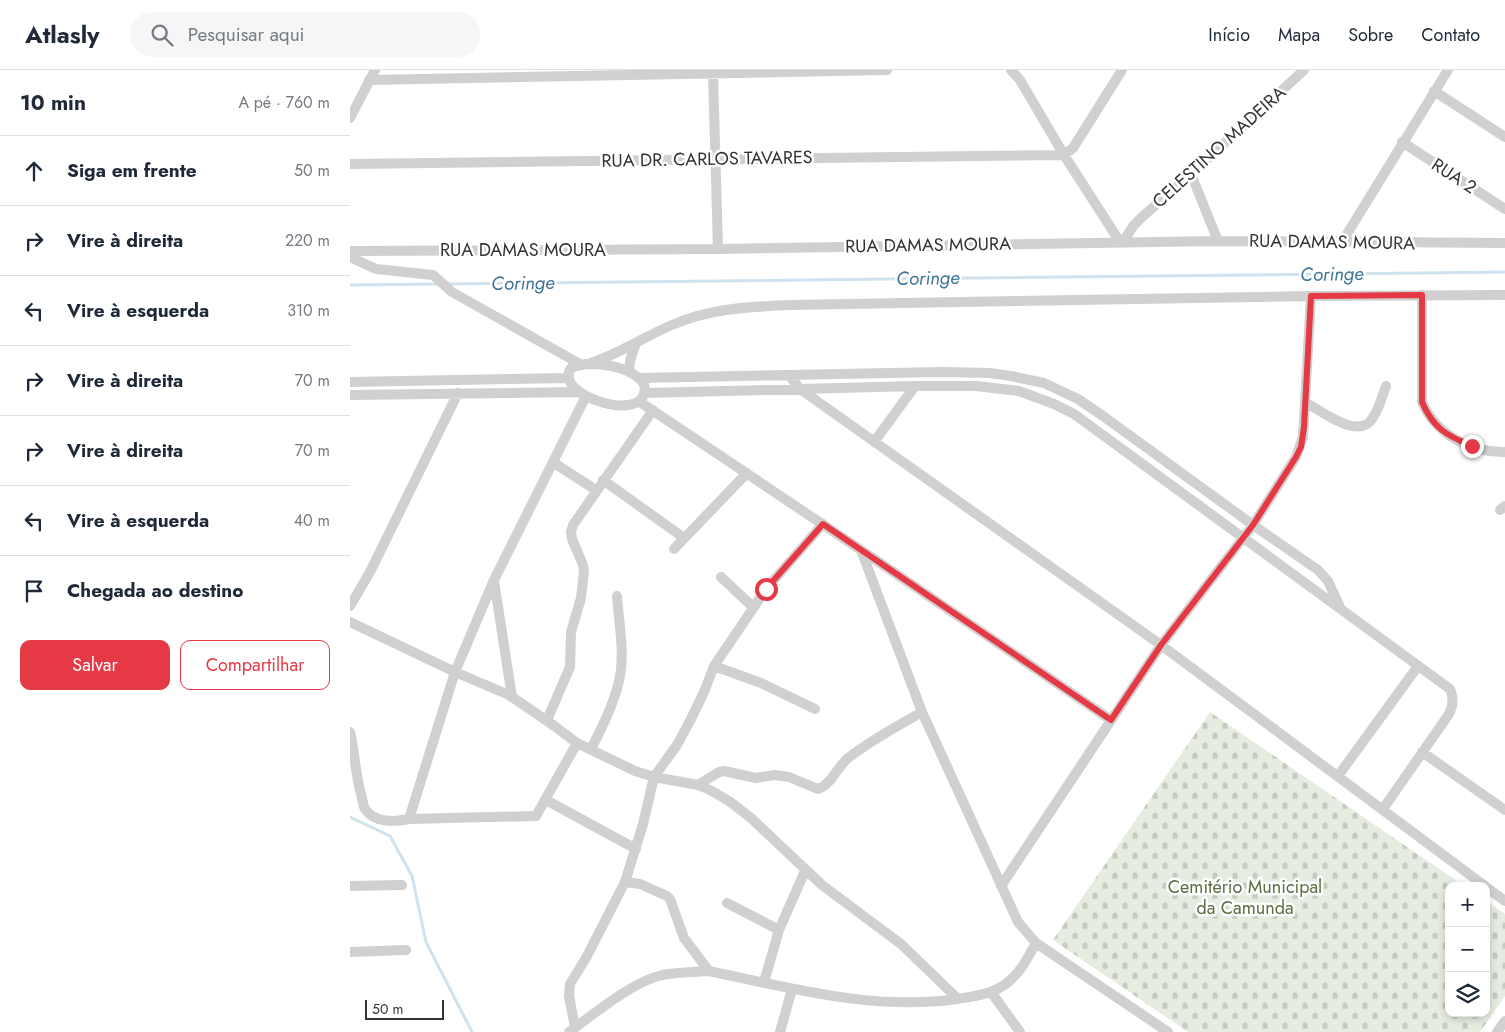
<!DOCTYPE html>
<html lang="pt">
<meta charset="utf-8">
<style>
:root{--surface:#fff;--page:#f6f6f7;--text:#1f2937;--muted:#747a83;--line:#e0e1e3;--accent:#e63946}
body{margin:0;font-family:Jost,sans-serif;background:var(--page);color:var(--text)}
.controls{position:absolute;right:15px;bottom:15px;display:grid;overflow:hidden;border-radius:10px;box-shadow:0 2px 8px #0003}
.controls button{width:45px;height:45px;display:grid;place-items:center;padding:0;border:0;border-bottom:1px solid var(--line);background:var(--surface);color:var(--text);font:25px sans-serif}
.scale{position:absolute;left:15px;bottom:12px;width:79px;box-sizing:border-box;padding-left:5px;border:2px solid #333;border-top:0;font-size:14px;line-height:18px;white-space:nowrap;color:#333;-webkit-text-stroke:4px #fff;paint-order:stroke}
.stop{position:absolute;width:15px;height:15px;margin:-11px;border:4px solid #e63946;border-radius:50%;background:#fff}
.stop.end{background:#e63946;border-color:#fff;box-shadow:0 1px 5px #0008}
.list{margin:0;padding:0;list-style:none}
h2{display:flex;justify-content:space-between;align-items:center;height:65px;margin:0;padding:0 20px;font-size:21px}
h2 small{font-size:16px;font-weight:400;color:var(--muted)}
.list li{display:grid;grid-template-columns:32px 1fr auto;gap:15px;align-items:center;box-sizing:border-box;height:70px;padding:0 20px;border-top:1px solid var(--line)}
.list b{display:block;font-size:19px;white-space:nowrap}
.list em{font-size:16px;font-style:normal;color:var(--muted)}
.actions{display:flex;gap:10px;padding:15px 20px}
.actions a{flex:1;padding:11px 0;border:1px solid var(--accent);border-radius:10px;text-align:center;font-size:18px;color:var(--accent)}
.actions .main{background:var(--accent);color:#fff}
.icon{flex:none;width:28px;height:28px;fill:none;stroke:currentColor;stroke-width:2;stroke-linecap:round;stroke-linejoin:round}
.map{position:relative;flex:none;width:1155px;height:962px;overflow:hidden}
header{display:flex;align-items:center;gap:30px;box-sizing:border-box;height:70px;padding:0 25px;background:var(--surface);border-bottom:1px solid var(--line)}
header strong{font-size:24px}
nav{display:flex;gap:28px;margin-inline-start:auto;font-size:18px}
.search{width:350px;height:45px;background:var(--page);display:flex;align-items:center;gap:12px;box-sizing:border-box;padding:0 18px;border-radius:28px;color:var(--muted);font-size:19px}
main{display:flex}
aside{flex:1;background:var(--surface)}
.map>svg:first-child{display:block}
.cemetery{fill:url(#cemetery-stones)}
.lines{fill:none;stroke-linecap:round;stroke-linejoin:round}
.stream{stroke:#cfe2ee;stroke-width:3}
.minor{stroke:#d0d0d0;stroke-width:10}
.route{stroke:#e63946;stroke-width:6}
.labels{text-anchor:middle;dominant-baseline:central;stroke-width:5;stroke-linejoin:round;paint-order:stroke}
.street-label{font-size:18px;fill:#333;stroke:#fff}
.park-label{font-size:18px;fill:#56703f;stroke:#fff}
.water-label{font-size:19px;font-style:italic;fill:#3f7597;stroke:#fff}
</style>
<header>
<strong>Atlasly</strong>
<div class="search"><svg class="icon" aria-label="search" viewBox="0 0 24 24"><circle cx="10" cy="10" r="6"/><path d="M15 15l6 6"/></svg>Pesquisar aqui</div>
<nav><a>Início</a><a>Mapa</a><a>Sobre</a><a>Contato</a></nav>
</header>
<main>
<aside>
<h2>10 min<small>A pé · 760 m</small></h2>
<ul class="list">
<li><svg class="icon" aria-label="ahead" viewBox="0 0 24 24"><path d="M12 20V5M6 11l6-6 6 6"/></svg><div><b>Siga em frente</b></div><em>50 m</em></li>
<li><svg class="icon" aria-label="right" viewBox="0 0 24 24"><path d="M7 20v-9h11M14 6l5 5-5 5"/></svg><div><b>Vire à direita</b></div><em>220 m</em></li>
<li><svg class="icon" aria-label="left" viewBox="0 0 24 24"><path d="M17 20v-9H6M10 6l-5 5 5 5"/></svg><div><b>Vire à esquerda</b></div><em>310 m</em></li>
<li><svg class="icon" aria-label="right" viewBox="0 0 24 24"><path d="M7 20v-9h11M14 6l5 5-5 5"/></svg><div><b>Vire à direita</b></div><em>70 m</em></li>
<li><svg class="icon" aria-label="right" viewBox="0 0 24 24"><path d="M7 20v-9h11M14 6l5 5-5 5"/></svg><div><b>Vire à direita</b></div><em>70 m</em></li>
<li><svg class="icon" aria-label="left" viewBox="0 0 24 24"><path d="M17 20v-9H6M10 6l-5 5 5 5"/></svg><div><b>Vire à esquerda</b></div><em>40 m</em></li>
<li><svg class="icon" aria-label="arrive" viewBox="0 0 24 24"><path d="M6 21V4h12l-3 4 3 4H6"/></svg><div><b>Chegada ao destino</b></div></li>
</ul>
<div class="actions"><a class="main">Salvar</a><a>Compartilhar</a></div>
</aside>
<div class="map">
<svg width="1155" height="962" viewBox="0 0 1155 962">
<defs>
<pattern id="cemetery-stones" width="16" height="16" patternUnits="userSpaceOnUse" patternTransform="scale(1.25)"><rect width="16" height="16" fill="#e6ecdf"/><path d="M2 7V4a2 2 0 0 1 4 0v3zM10 15v-3a2 2 0 0 1 4 0v3z" fill="#c6cbc0"/></pattern>
</defs>
<rect width="100%" height="100%" fill="#fff"/>
<!-- cemetery -->
<path class="cemetery" d="M860 642 1114 816H1099V943H1136V831L1155 844V926L1130 962H838L703 870Z"/>
<g class="lines">
<!-- stream -->
<path class="stream" d="M96 214 1155 202
M0 215 89 214
M0 747 40 766 62 806 76 872 122 962"/>
<!-- minor -->
<path class="minor" d="M366 0 363 4 368 179
M661 0 670 10 714 85 770 172
M19 10 537 0
M1084 21 1155 67
M0 48 25 0
M1052 72 1155 139
M0 94 714 85 723 78 772 0
M841 104 868 171
M773 172 784 155 792 147 841 104 954 0
M992 172 1098 0
M0 181 368 179 868 171 1155 173
M0 187 26 199 83 205 102 222 230 294
M1072 225V332C1086 364 1120 383 1155 382
M236 294C255 294 282 297 294 314 304 358 198 325 222 297Z
M238 294C268 285 293 267 322 255 361 238 399 237 440 235L961 226 1155 225
M279 302 280 291 286 273
M439 305 450 319 811 575 1135 816
M289 308 592 302 640 303 661 306 694 313 728 329 753 346 903 455 968 500 978 511 990 537
M0 312 218 308
M295 323 565 316H626L669 321 704 334 724 344 1100 619C1104 628 1103 636 1099 644L1033 739
M0 325 229 322
M290 332 511 480 761 650
M955 332C971 341 1008 370 1022 349 1029 340 1032 326 1036 316
M524 372 565 316
M204 393 246 420
M253 410 334 468
M1150 440 1155 436
M324 479 397 403
M511 480 572 642 668 852 686 873 818 962
M371 507 403 537
M144 511 162 627
M0 536 20 502 108 323
M0 552 105 602 159 625 203 655 227 673 285 701 304 707 348 715 360 720 379 731 401 748 472 815 551 874 608 929
M364 596 411 613 465 639
M197 650 220 597 221 562 231 528 234 501 233 495 222 469 221 462 223 455 303 340
M0 662C5 682 5 703 11 724 12 728 13 735 15 739 24 753 45 752 59 749L186 746 227 673
M241 679C251 659 262 638 268 615 276 587 269 555 267 526
M1072 682 1155 740
M988 706 1068 596
M348 715 369 702 374 701 406 708 424 705 439 707 468 719C482 714 487 697 498 688 521 670 547 656 572 642
M196 730 286 779
M59 749 105 602 144 510 236 326
M0 816 52 815
M651 816 811 575 903 455 946 387 953 367 961 226
M1136 817 1155 831
M377 833 429 860
M0 882 56 880
M359 901 334 868 320 829 317 826 290 814 275 812 293 754 304 707 327 675 341 649 354 622 364 596 416 519 473 454
M414 912 429 860 455 801
M641 922 670 962
M225 957 219 926 220 914 236 888 275 812
M219 962C244 944 282 912 312 905 327 902 344 902 359 901 441 918 523 941 607 929 625 926 643 924 657 913 671 902 678 887 686 873
M430 962 442 919
M1147 962 1155 951"/>
</g>
<g class="lines">
<!-- route -->
<path class="route" d="M416 519 473 454 761 650 811 575 903 455 946 387 951 377 954 357 961 226 1072 225V332C1083 358 1097 366 1122 376"/>
</g>
<g class="labels">
<!-- street labels -->
<g class="street-label">
<text transform="translate(869 77) rotate(-42)">CELESTINO MADEIRA</text>
<text transform="translate(357 89) rotate(-1)">RUA DR. CARLOS TAVARES</text>
<text transform="translate(1104 106) rotate(33)">RUA 2</text>
<text transform="translate(982 172) rotate(1)">RUA DAMAS MOURA</text>
<text transform="translate(578 175) rotate(-1)">RUA DAMAS MOURA</text>
<text x="173" y="180">RUA DAMAS MOURA</text>
</g>
<!-- park labels -->
<g class="park-label">
<text x="895" y="817">Cemitério Municipal<tspan x="895" dy="21">da Camunda</tspan></text>
</g>
<!-- water labels -->
<g class="water-label">
<text transform="translate(982 204) rotate(-1)">Coringe</text>
<text transform="translate(578 208) rotate(-1)">Coringe</text>
<text transform="translate(173 213) rotate(-1)">Coringe</text>
</g>
</g>
</svg>
<div class="controls">
<button>+</button>
<button>−</button>
<button><svg class="icon" aria-label="layers" viewBox="0 0 24 24"><path d="M12 4l9 5-9 5-9-5zM3 14l9 5 9-5"/></svg></button>
</div>
<div class="scale">50 m</div>
<div class="stop" style="left:416px;top:519px"></div>
<div class="stop end" style="left:1122px;top:376px"></div>
</div>
</main>
